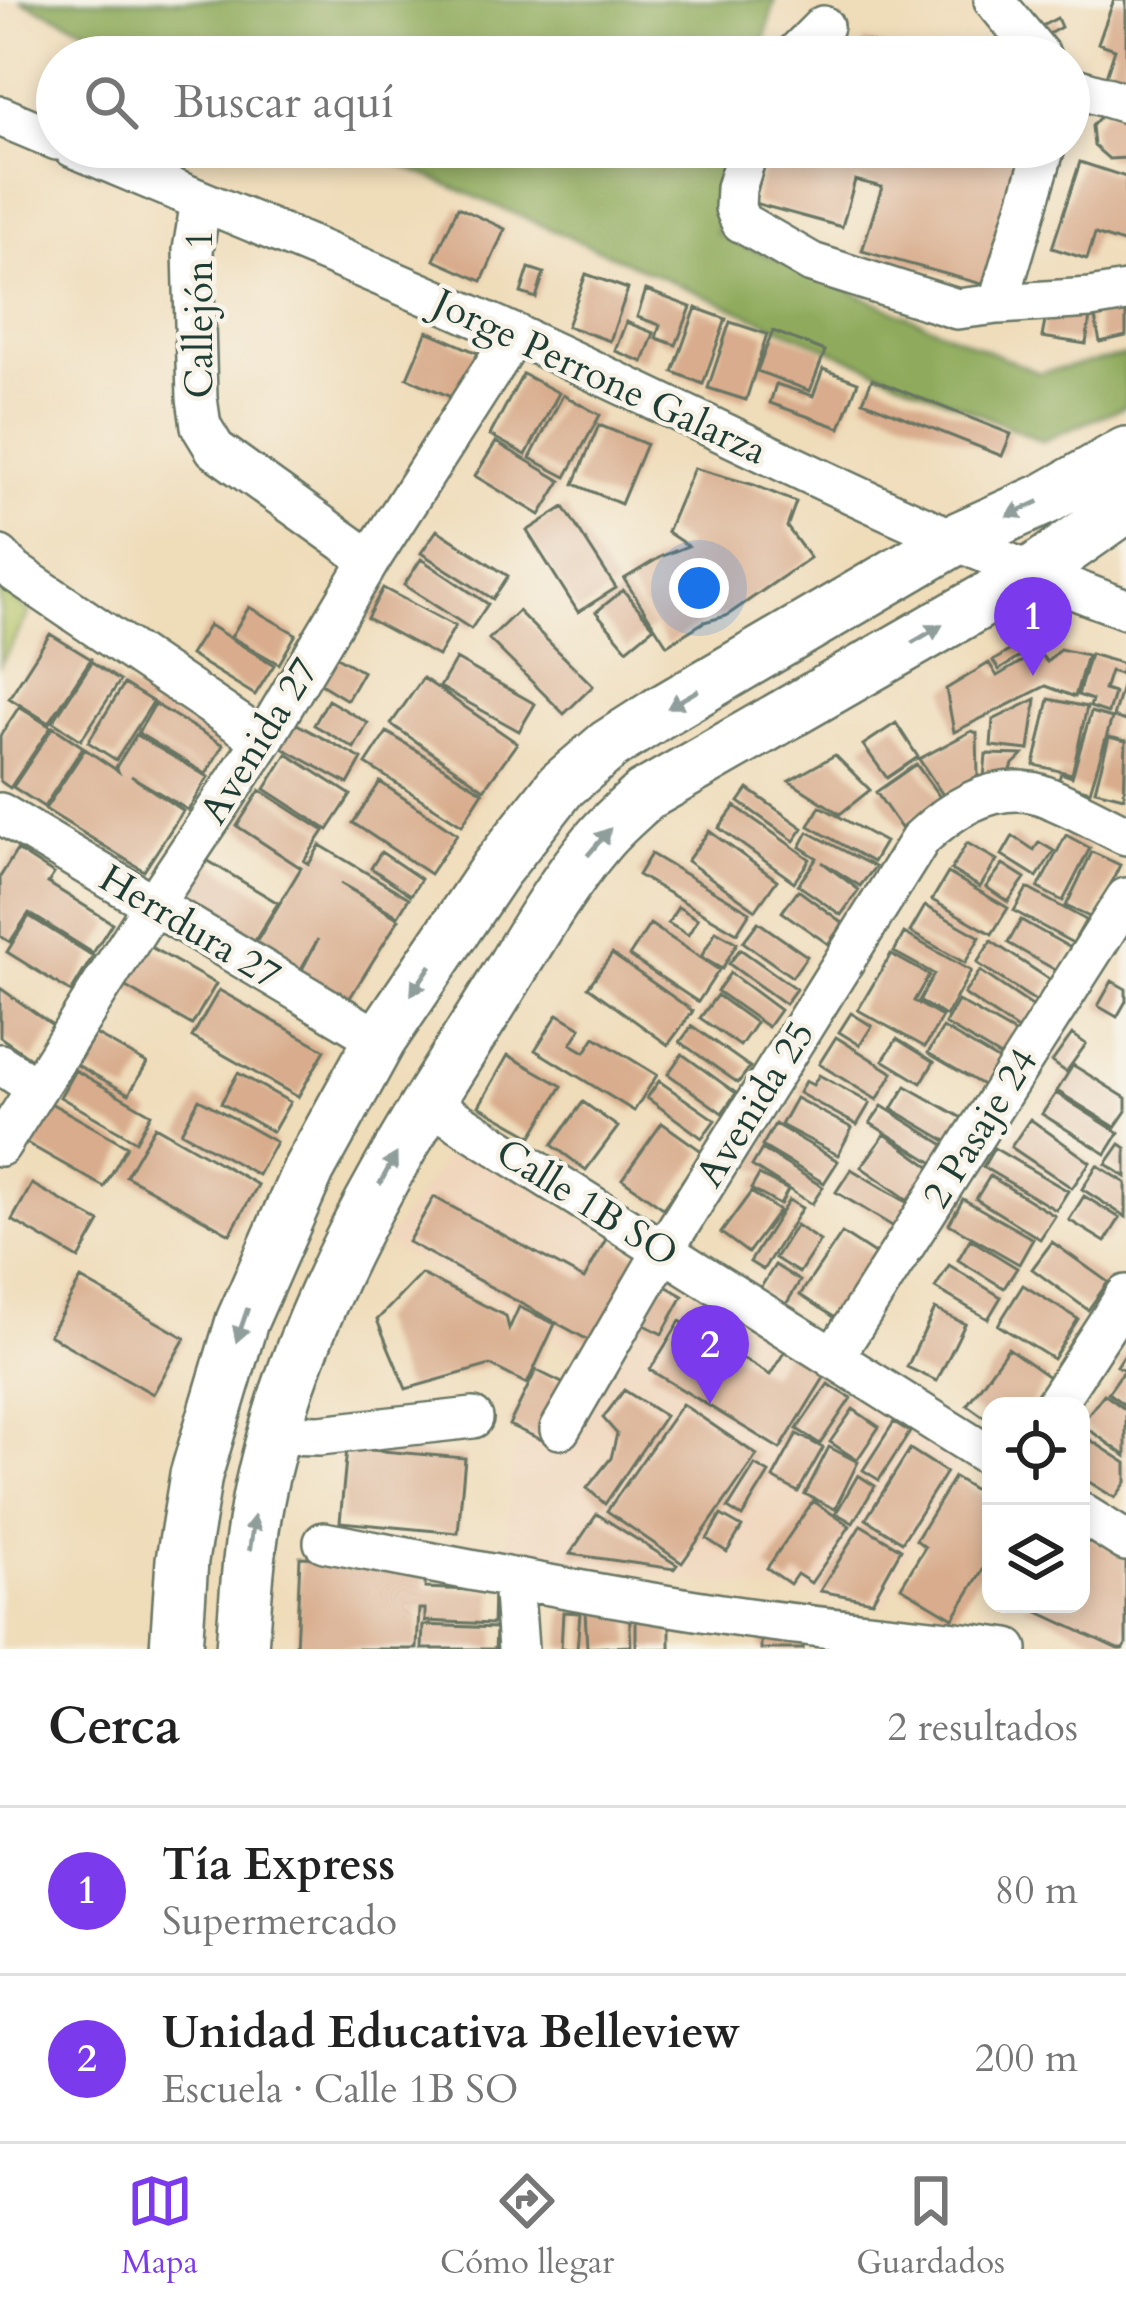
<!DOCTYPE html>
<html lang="es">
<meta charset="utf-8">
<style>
:root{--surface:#fff;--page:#f2f2f2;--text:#222;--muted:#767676;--line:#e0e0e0;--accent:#7c3aed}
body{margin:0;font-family:Cardo,serif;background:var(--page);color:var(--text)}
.controls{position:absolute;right:36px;bottom:36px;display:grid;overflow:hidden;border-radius:24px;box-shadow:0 6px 18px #0003}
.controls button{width:108px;height:108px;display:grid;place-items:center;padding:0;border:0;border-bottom:3px solid var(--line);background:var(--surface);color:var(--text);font:60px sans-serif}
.you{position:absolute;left:699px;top:588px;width:42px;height:42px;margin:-30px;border:9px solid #fff;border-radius:50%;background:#1a73e8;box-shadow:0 0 0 18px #1a73e833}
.badge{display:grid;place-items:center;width:78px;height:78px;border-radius:50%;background:var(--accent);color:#fff;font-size:39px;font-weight:700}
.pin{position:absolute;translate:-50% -99px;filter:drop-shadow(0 3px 6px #0008)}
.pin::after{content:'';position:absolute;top:63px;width:42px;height:36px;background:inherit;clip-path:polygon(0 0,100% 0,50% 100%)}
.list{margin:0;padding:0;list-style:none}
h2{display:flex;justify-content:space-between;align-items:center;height:156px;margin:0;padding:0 48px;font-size:51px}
h2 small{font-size:39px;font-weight:400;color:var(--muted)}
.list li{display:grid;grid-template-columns:78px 1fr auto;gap:36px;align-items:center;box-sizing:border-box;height:168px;padding:0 48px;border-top:3px solid var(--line)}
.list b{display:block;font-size:45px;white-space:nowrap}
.list p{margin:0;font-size:39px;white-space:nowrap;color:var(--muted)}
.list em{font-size:39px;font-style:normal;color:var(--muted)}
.icon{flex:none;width:66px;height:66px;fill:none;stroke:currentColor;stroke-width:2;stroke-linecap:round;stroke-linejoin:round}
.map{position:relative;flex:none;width:1126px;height:1649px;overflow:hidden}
.search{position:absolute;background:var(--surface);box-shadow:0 6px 18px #0003;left:36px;right:36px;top:36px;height:132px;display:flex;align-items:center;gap:30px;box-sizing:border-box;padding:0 42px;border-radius:66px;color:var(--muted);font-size:45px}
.sheet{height:492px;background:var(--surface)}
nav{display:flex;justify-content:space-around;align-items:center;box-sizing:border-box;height:168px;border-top:3px solid var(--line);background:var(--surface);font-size:33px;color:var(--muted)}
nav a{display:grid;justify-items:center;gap:6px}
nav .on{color:var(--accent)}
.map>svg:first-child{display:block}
.built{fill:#f0d6bc}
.green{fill:#b4c467;stroke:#6a804e;stroke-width:3}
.forest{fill:#8faa5c;stroke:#577448;stroke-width:3}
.building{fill:#d8ac8c}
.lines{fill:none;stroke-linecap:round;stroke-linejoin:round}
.minor-casing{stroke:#687563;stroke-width:44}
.major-casing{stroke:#687563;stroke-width:56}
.minor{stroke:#fff;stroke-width:39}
.major{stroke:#fff;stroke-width:51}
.oneway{fill:#8f9e9a}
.labels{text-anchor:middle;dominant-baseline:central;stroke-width:9;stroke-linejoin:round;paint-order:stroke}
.street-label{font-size:39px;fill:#1f3d34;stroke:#f7f3e8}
</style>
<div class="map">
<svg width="1126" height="1649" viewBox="0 0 1126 1649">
<rect width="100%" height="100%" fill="#f7f3e8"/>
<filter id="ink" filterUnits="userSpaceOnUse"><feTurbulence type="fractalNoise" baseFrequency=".00833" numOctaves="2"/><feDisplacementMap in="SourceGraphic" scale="24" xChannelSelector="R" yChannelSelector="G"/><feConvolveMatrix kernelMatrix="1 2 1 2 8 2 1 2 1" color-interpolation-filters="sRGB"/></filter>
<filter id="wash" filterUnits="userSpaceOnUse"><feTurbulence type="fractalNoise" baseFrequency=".004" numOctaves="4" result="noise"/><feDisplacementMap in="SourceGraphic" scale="48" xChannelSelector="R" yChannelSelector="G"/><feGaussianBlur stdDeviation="2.7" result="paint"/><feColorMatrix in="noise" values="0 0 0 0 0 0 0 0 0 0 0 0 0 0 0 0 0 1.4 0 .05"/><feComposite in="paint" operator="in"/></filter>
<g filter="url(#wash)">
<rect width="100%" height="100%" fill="#efdcb9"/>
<!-- built -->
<path class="built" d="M471 1147 961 1460 911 1544 885 1606 505 1555 512 1458 578 1351 385 1243 450 1151Z"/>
<!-- green -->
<path class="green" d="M0 585 29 613 0 665Z"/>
<!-- forest -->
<path class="forest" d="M19 0H775L760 57H151Z
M360 147H737L716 233 1039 373 1126 355V406L1042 441Z"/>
<g id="blocks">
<!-- building -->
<path class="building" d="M1114 0H1126V87L1105 79 1115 49 1098 43Z
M1057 18 1061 27 1045 36 1040 27Z
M865 41 919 56V57H860Z
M1126 109V158L1109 159 1094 146 1092 126 1105 111Z
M769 147H1029L989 286 862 251 882 187 855 180 842 227 754 203Z
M1080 162 1126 177V244L1095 234 1087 259 1052 248Z
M458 207 505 229 482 281 434 260Z
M529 268 544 273 536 298 521 293Z
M586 274 628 289 610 341 567 326Z
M646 290 691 307 676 345 656 338 660 325 637 317Z
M1126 301V336L1100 342 1093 308Z
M696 308 726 319 703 384 673 372Z
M1047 311 1090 317 1086 344 1042 337Z
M626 322 654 333 643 362 615 351Z
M730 322 767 334 746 400 708 388Z
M427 331 480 354 460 401 407 378Z
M773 331 825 351 810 391 757 371Z
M823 369 858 382 840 428 770 403 776 384 813 396Z
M523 374 559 393 526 455 490 435Z
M872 379 1011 434 1002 456 863 401Z
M563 395 600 415 566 477 530 458Z
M599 425 646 444 621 504 574 484Z
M496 442 561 481 540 515 475 476Z
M694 468 754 485 796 502 787 527 810 558 726 616 704 622 667 645 624 579 662 556 688 546 667 532Z
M564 507 616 588 578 612 527 531Z
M437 530 508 576 493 599 421 553Z
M421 559 488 604 471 629 404 585Z
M383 588 455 626 438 656 367 618Z
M623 590 654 627 627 649 596 612Z
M249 607 296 634 279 664 231 637Z
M518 611 593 686 564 714 489 639Z
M209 625 274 665 255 695 190 655Z
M1042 630 1048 639 999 670 993 661Z
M50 634 91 659 49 723 9 698Z
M1060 649 1087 655 1075 697 1046 686 954 732 946 689 989 663 997 676 1038 652 1047 662Z
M1090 654 1124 664 1120 674 1110 671 1104 690 1114 693 1108 713 1090 707 1092 700 1078 695Z
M335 656 363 672 347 700 319 683Z
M456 659 535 704 519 731 440 687Z
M92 662 120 681 81 740 53 722Z
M1125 676 1126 677V721L1113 717Z
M423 678 517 743 484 789 391 724Z
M124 684 153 702 116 760 88 742Z
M1036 699 1029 750 991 746 993 720Z
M1049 699 1087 707 1072 774 1034 765Z
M328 700 368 723 354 748 314 725Z
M155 704 223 745 206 774 138 733Z
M19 707 51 727 10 788 0 781V736Z
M1091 712 1112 718 1090 791 1058 782 1061 773 1072 777Z
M293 722 362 759 348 784 279 746Z
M896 723 918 757 887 778 863 745Z
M53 727 83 747 44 807 13 787Z
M972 731 977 733 978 776 943 795 919 759Z
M387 732 483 792 462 825 366 764Z
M136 735 208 777 188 810 131 776 183 811 144 871 45 809 85 749 118 771 116 767Z
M1109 737 1126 741 1124 797 1095 790Z
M287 754 351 795 328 830 265 789Z
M986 754 1023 755 1013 764 1009 776 984 778Z
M835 755 870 790 840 814 789 781Z
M916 764 942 800 901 828 876 792Z
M380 782 457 834 430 874 353 823Z
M748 789 803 828 794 841 739 802Z
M260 790 324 831 304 861 309 864 320 845 409 898 398 916 340 883 399 919 343 1009 296 981 318 939 294 981 249 954 301 868 237 826Z
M735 806 810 859 794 882 719 828Z
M820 806 885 842 873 862 809 826Z
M709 831 777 880 756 910 687 861Z
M808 832 875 867 860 886 822 862 859 890 841 915 798 885 817 858 800 847Z
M1066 835 1090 848 1063 901 1038 888Z
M1013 836 1034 850 1039 842 1054 851 1037 877 1002 855Z
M967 843 997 860 980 887 951 870Z
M17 850 54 874 48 883 112 923 93 953 29 913 10 942 0 936V877Z
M381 852 421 879 411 895 371 868Z
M1092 852 1120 865 1094 919 1066 906Z
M651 854 750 912 737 933 638 875Z
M205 859 278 903 248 952 175 908Z
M1003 864 1025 878 1008 902 986 887Z
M948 873 1008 908 992 934 932 900Z
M1027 888 1086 920 1073 943 1014 911Z
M798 890 843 923 828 944 782 912Z
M925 906 980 937 965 963 910 932Z
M678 907 698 919 688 935 668 923Z
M29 916 93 956 71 992 7 952Z
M1021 920 1071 948 1059 972 1008 943Z
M758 922 807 956 792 977 743 942Z
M650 924 719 970 698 1002 629 956Z
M716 931 737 943 722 969 701 957Z
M904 933 971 971 946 1016 919 1001 934 974 894 952Z
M140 941 216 984 192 1025 117 982Z
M991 941 1052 981 1037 1002 977 963Z
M740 949 796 989 785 1004 729 964Z
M612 954 693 1011 668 1045 588 987Z
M891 954 929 975 914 1001 942 1017 925 1047 858 1010Z
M980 971 1035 1008 1019 1031 964 994Z
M730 973 780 1010 768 1027 717 991Z
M1112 981 1126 989V1001L1117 1017 1098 1006Z
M0 988 57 1028 33 1060 0 1037Z
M219 990 325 1050 298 1097 192 1037Z
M717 995 756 1023 740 1046 700 1018Z
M958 1001 1016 1034 1002 1058 945 1024Z
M851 1013 872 1026 860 1045 839 1032Z
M558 1014 581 1028 571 1044 585 1052 595 1037 657 1075 634 1111 535 1050Z
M692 1026 750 1067 738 1083 680 1042Z
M943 1028 1001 1062 986 1087 928 1053Z
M95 1034 147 1063 129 1094 77 1065Z
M1072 1034 1086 1044 1066 1072 1052 1062Z
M836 1037 893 1073 877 1100 819 1064Z
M897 1039 934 1062 921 1083 883 1060Z
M682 1054 736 1093 722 1113 668 1074Z
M508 1055 562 1086 532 1136 479 1106Z
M1073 1065 1126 1098V1111L1115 1127 1057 1091Z
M75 1070 151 1114 136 1141 60 1097Z
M238 1073 290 1102 273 1132 221 1103Z
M819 1075 870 1103 857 1125 799 1093 805 1081 813 1085Z
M659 1081 715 1120 702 1138 647 1098Z
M906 1086 962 1118 948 1142 892 1109Z
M1056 1093 1119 1133 1106 1154 1042 1114Z
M796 1098 852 1128 838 1155 781 1125Z
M199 1099 276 1142 258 1175 181 1132Z
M47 1101 127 1146 104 1187 23 1141Z
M583 1102 618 1127 586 1170 552 1145Z
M882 1106 946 1146 935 1164 870 1123Z
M1030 1119 1090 1162 1072 1188 1011 1147Z
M662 1123 703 1152 663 1208 622 1179Z
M775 1124 838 1161 824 1183 762 1146Z
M155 1126 258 1185 230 1234 126 1176Z
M885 1134 932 1168 908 1200 861 1167Z
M1120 1144 1126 1148V1177L1106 1164Z
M994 1148 1068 1191 1056 1210 983 1167Z
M762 1149 823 1187 812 1204 752 1166Z
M1097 1165 1126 1183V1217L1082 1189Z
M851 1169 908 1203 894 1227 836 1192Z
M759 1175 788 1190 780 1205 751 1189Z
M990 1176 1055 1216 1040 1239 976 1199Z
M32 1184 100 1222 79 1259 12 1220Z
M751 1192 779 1211 748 1253 721 1233Z
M1084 1196 1120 1218 1105 1242 1069 1220Z
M434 1197 584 1279 606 1239 648 1262 601 1347 408 1242Z
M963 1199 1033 1239 1019 1264 949 1224Z
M789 1200 802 1208 763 1270 750 1262Z
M796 1225 820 1241 799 1273 775 1258Z
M842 1233 879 1257 837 1319 800 1295Z
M970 1239 1017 1268 1004 1288 958 1260Z
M1052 1242 1108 1282 1088 1310 1032 1269Z
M775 1265 800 1281 785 1306 759 1290Z
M949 1265 1001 1297 988 1319 935 1288Z
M421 1274 506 1316 509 1329 519 1307 555 1324 527 1384 490 1365 406 1389 377 1320Z
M81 1279 185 1338 153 1394 49 1335Z
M660 1283 683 1296 662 1334 639 1322Z
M1023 1285 1078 1319 1053 1359 998 1325Z
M935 1309 965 1324 937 1381 907 1367Z
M680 1321 770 1375 790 1343 830 1368 780 1449 650 1370Z
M1008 1348 1049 1377 1029 1406H991V1422L967 1405Z
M1126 1352V1406L1108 1393 1124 1370 1117 1366Z
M536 1370 568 1386 542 1440 509 1425Z
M828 1384 851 1398 820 1444 797 1429Z
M624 1390 665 1416 605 1504 587 1488 611 1458 617 1434 603 1418Z
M1104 1394 1126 1410V1456L1081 1424Z
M682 1404 757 1455 682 1563 607 1511Z
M853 1409 879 1427 857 1460 830 1442Z
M894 1422 910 1432 879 1480 863 1470Z
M797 1434 823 1448 798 1492 773 1478Z
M1081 1434 1126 1463V1482L1115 1498 1081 1477Z
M829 1447 858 1462 835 1509 805 1494Z
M347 1448 465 1458 458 1533 340 1522Z
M910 1449 946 1472 902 1542 866 1519Z
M755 1465 769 1473 742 1517 728 1508Z
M858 1475 875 1486 853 1523 836 1513Z
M954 1477 991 1500V1556L953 1618 901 1587 925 1547 916 1540Z
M813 1501 850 1526 811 1583 797 1574 790 1584 767 1568Z
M597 1514 677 1565 674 1569 570 1554Z
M721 1515 742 1527 727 1552 707 1539Z
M861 1525 901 1549 872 1601 820 1591Z
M1081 1532 1126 1557V1644L1123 1649H1118L1021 1604H1081Z
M300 1557 426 1563 425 1588 494 1591 493 1624 425 1621V1609H419L417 1649H296Z
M629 1609 631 1646 587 1648 585 1611Z
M563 1612 580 1613 577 1649H561Z
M636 1615H670V1649H636Z
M423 1625 496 1628 495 1649H422Z
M761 1640 804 1641 803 1649H761Z"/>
</g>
</g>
<g filter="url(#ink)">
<use href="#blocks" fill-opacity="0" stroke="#687563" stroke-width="3"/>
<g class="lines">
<!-- minor casing -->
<g class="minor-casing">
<path id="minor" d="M994 0 1041 57
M792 57 823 26
M1069 86 1126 103
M0 116 57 140
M73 147C221 210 372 269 518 336 720 428 917 533 1126 609
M749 147 736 188 735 208 741 222 812 263 957 309 998 304
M1045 147 998 304 1090 298 1126 292
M201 201 193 250 197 398 201 426 215 449 370 560
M0 556 15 572 263 740
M0 813 380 1040
M0 1064 37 1088
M427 1102 991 1457
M0 1146 153 905 263 740 370 560 515 334
M833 1358 1126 898
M1054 1406 1126 1295
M560 1429 663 1251 921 838C951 810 987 786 1031 792 1053 796 1103 824 1126 835
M275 1434 320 1435 473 1418
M1081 1513 1126 1541
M324 1542C454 1567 584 1593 715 1613 812 1629 911 1634 1008 1649
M513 1579 518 1649"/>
</g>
<!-- major casing -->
<g class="major-casing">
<path id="major" d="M176 1649 182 1560 196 1475 242 1321 309 1169 380 1040 495 870 561 786 609 745 659 713 954 540 1047 498 1126 453
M242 1649C246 1588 250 1527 265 1468 304 1301 395 1152 487 1009 522 953 555 892 598 841 611 825 628 811 644 796L1030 574 1126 507"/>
</g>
<!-- minor -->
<use href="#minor" class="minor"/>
<!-- major -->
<use href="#major" class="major"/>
</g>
<!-- one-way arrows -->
<defs><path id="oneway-solid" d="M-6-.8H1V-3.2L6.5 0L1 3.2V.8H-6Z" transform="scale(3)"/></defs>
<g class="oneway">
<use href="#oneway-solid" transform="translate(1023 509) rotate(155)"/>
<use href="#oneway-solid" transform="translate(927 634) rotate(-30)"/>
<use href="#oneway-solid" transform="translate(683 699) rotate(150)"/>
<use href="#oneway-solid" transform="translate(599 842) rotate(-50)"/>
<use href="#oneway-solid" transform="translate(421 980) rotate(124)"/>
<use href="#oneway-solid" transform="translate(388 1169) rotate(-61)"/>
<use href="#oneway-solid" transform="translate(242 1325) rotate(109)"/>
<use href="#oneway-solid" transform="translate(252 1533) rotate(-82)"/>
</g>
</g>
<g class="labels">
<!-- street labels -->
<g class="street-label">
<text transform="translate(199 314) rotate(-90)">Callejón 1</text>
<text transform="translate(600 377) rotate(25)">Jorge Perrone Galarza</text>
<text transform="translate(259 741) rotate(-58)">Avenida 27</text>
<text transform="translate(190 927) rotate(31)">Herrdura 27</text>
<text transform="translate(755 1104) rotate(-58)">Avenida 25</text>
<text transform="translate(980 1128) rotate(-58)">2 Pasaje 24</text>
<text transform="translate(587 1203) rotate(32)">Calle 1B SO</text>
</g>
</g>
</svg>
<div class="controls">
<button><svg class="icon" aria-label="locate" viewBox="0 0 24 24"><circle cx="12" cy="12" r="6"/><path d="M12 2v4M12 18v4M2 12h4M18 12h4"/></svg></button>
<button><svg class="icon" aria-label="layers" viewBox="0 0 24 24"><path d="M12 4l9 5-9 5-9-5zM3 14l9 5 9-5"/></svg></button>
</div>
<div class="you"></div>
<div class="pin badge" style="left:1033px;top:676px">1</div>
<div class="pin badge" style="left:710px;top:1404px">2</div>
<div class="search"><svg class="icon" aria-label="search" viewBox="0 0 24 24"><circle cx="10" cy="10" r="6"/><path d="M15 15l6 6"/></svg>Buscar aquí</div>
</div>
<section class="sheet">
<h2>Cerca<small>2 resultados</small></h2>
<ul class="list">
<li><span class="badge">1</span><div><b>Tía Express</b><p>Supermercado</p></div><em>80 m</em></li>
<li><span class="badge">2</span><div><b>Unidad Educativa Belleview</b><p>Escuela · Calle 1B SO</p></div><em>200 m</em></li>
</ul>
</section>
<nav>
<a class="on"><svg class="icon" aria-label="map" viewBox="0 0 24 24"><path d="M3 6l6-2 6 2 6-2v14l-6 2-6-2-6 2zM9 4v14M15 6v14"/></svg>Mapa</a>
<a><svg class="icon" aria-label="directions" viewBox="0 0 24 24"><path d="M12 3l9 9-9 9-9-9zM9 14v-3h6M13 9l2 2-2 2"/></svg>Cómo llegar</a>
<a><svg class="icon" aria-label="saved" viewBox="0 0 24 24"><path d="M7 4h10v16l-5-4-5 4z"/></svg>Guardados</a>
</nav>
